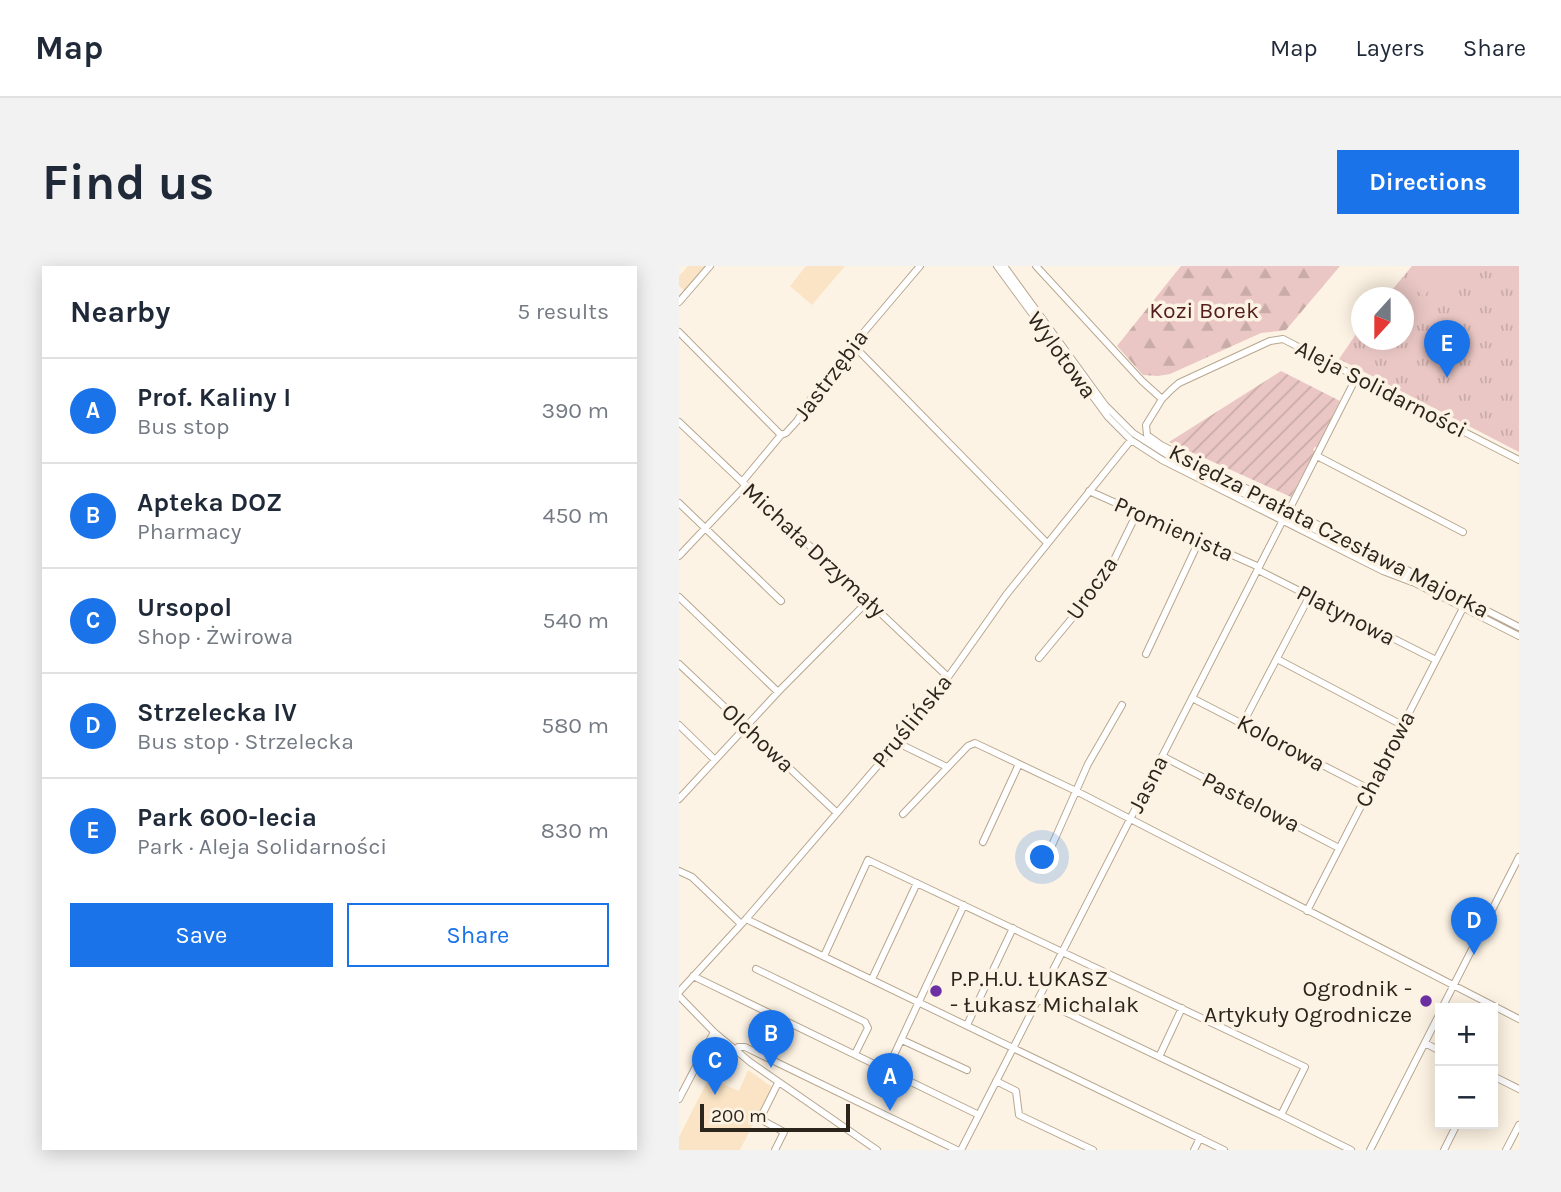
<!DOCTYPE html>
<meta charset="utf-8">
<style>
:root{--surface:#fff;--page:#f2f2f3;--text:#1f2937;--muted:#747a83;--line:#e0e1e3;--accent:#1a73e8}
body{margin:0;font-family:Karla,sans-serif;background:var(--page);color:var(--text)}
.controls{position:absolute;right:21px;bottom:21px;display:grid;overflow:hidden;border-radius:0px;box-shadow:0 4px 18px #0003}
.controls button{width:63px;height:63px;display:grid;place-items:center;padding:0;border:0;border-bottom:2px solid var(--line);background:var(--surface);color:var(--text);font:35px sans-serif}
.compass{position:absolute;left:672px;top:21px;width:63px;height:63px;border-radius:50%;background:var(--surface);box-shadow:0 4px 18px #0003;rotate:201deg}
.scale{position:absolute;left:21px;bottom:18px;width:150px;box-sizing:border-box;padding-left:7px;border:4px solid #2b251c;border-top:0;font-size:19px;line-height:24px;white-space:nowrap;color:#2b251c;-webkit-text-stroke:5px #fdf3e4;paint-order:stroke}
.you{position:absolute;left:364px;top:592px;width:24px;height:24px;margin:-18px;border:5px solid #fff;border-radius:50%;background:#1a73e8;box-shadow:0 0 0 10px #1a73e833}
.badge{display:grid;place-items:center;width:46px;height:46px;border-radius:50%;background:var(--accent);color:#fff;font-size:23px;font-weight:700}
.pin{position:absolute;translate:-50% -58px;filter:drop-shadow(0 2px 4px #0008)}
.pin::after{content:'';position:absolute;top:37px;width:24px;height:21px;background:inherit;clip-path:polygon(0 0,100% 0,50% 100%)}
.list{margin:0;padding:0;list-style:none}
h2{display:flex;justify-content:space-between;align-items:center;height:91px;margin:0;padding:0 28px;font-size:30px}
h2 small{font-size:23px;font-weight:400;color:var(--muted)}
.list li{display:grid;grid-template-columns:46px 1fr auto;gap:21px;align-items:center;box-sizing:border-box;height:105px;padding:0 28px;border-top:2px solid var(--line)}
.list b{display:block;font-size:26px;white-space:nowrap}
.list p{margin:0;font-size:23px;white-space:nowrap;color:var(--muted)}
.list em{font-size:23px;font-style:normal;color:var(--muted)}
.actions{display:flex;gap:14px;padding:21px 28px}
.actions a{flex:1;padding:16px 0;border:2px solid var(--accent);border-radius:0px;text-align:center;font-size:24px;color:var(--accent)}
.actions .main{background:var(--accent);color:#fff}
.map{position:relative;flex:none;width:840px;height:884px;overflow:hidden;border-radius:0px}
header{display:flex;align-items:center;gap:42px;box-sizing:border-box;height:98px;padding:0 35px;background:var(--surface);border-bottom:2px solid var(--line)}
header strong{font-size:33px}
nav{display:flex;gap:38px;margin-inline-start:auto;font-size:24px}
.intro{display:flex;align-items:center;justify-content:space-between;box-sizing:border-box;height:168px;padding:0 42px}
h1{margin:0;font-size:49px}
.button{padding:18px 32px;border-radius:0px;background:var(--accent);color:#fff;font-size:24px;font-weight:700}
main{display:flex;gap:42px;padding:0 42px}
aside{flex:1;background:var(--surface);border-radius:0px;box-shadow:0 4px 18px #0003}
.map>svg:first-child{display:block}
.built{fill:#fae4c5}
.forest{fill:url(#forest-firs)}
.park{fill:url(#park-tufts)}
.garden{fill:url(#garden-furrows)}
.pitch{fill:#eac7c4}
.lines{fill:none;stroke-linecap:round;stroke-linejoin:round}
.minor-casing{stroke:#b8a790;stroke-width:8}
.minor{stroke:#fff;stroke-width:6}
.poi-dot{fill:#6c2fa4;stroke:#fdf3e4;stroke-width:2.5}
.labels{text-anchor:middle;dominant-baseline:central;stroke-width:7;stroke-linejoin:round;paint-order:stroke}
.park-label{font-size:23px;fill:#531d1d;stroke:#fdf3e4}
.street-label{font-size:23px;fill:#2b251c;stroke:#fdf3e4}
.poi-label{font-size:23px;fill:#2b251c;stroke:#fdf3e4;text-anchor:start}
</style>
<header>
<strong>Map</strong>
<nav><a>Map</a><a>Layers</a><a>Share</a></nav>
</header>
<div class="intro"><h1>Find us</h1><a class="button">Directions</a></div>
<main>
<aside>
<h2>Nearby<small>5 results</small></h2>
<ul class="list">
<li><span class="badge">A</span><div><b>Prof. Kaliny I</b><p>Bus stop</p></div><em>390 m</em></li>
<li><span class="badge">B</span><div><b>Apteka DOZ</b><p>Pharmacy</p></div><em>450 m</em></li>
<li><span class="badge">C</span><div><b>Ursopol</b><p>Shop · Żwirowa</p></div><em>540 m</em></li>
<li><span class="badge">D</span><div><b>Strzelecka IV</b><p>Bus stop · Strzelecka</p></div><em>580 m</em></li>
<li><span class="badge">E</span><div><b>Park 600-lecia</b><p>Park · Aleja Solidarności</p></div><em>830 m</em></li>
</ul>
<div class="actions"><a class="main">Save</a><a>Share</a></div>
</aside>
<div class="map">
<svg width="840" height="884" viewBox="0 0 840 884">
<defs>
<pattern id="forest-firs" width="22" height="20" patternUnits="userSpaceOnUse" patternTransform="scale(1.75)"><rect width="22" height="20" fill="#eac7c4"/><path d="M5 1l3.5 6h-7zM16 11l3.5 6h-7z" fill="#c9aba8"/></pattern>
<pattern id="park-tufts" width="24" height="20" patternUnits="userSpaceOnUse" patternTransform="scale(1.75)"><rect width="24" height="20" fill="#eac7c4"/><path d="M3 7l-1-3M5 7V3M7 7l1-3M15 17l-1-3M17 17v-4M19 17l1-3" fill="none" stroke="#c9aba8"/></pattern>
<pattern id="garden-furrows" width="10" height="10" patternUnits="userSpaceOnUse" patternTransform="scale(1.75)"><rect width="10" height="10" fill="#eac7c4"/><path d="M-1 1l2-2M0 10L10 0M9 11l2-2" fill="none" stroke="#c9aba8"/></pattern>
</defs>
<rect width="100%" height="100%" fill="#fdf3e4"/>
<!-- built -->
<path class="built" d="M9 0H27L6 25 0 20V10Z
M127 0H166L133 39 111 20Z
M69 804 93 821 61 884H0V871L30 812 60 825Z"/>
<!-- forest -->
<path class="forest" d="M502 0H661L607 64 582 67 491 108 479 110 464 109 438 80Z"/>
<!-- park -->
<path class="park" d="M733 0H840V186L660 93 682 61V74H724V32L707 31Z"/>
<!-- garden -->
<path class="garden" d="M602 105 661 135 638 181H636L634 184 636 185 612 231 490 176Z"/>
<!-- pitch -->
<path class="pitch" d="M739 0H784L786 2 770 21 758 13 745 31 753 37 742 51 736 52 725 42 724 32 716 31 723 22 741 35 744 30 726 16Z"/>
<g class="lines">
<!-- minor casing -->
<g class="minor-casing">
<path id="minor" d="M318 0 429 151 452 174 483 194 704 305 733 316
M325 0 426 139 454 167 490 190 657 274 686 286
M357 0 463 115 483 133
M0 36 31 0
M0 66 102 169
M174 79 368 277
M0 156 269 411
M638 190 784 266
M840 194 604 73 591 75 500 117 493 123 483 133 467 159 468 169 482 179 840 361
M63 216 102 169 107 167 118 155 131 134 151 110 174 79 241 0
M410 225 580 301
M0 237 102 335
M610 244 678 110
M0 290 67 219
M714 301 754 322
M579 304 757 394
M732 315 840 370
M0 331 99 426 0 533
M467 388 520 275
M360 392 418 322 433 298 458 247
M598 393 723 459
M0 398 157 546
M99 426 189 335
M513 432 690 523
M564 457 630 331
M0 459 36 494
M219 477 268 501
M483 490 660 582
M224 548 289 480 296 477 397 525 840 753
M304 576 340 498
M362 604 409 498 443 439
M0 605 13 611 62 658
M628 645 784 342
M67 653 545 884
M145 690 189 594 626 801 602 849
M77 703 186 756 189 762 176 788
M14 710 300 849
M193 713 238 617
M0 726 67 653 243 448 327 329 452 174
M0 730 35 766 71 796 198 884
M359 733 602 849 672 884
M763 742 840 591
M288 759 334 662
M223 774 288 804
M746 777 761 785
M56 784 59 781H66L278 884
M480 791 503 742
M208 804 285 639
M814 810 840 823
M317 815 337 825 340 849 414 884
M0 833 35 766
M96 884 105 866 81 853 99 817
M282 884 604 254
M515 884 521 872
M691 884 761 747
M765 884 778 858
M827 884 840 859"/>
</g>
<!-- minor -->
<use href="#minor" class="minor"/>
</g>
<!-- markers -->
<g class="poi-dot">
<circle cx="257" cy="725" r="7"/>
<circle cx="747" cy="735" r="7"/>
</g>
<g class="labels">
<!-- park labels -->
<g class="park-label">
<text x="525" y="44">Kozi Borek</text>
</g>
<!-- street labels -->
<g class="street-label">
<text transform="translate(383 89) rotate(54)">Wylotowa</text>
<text transform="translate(152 109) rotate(-53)">Jastrzębia</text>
<text transform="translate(702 123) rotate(27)">Aleja Solidarności</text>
<text transform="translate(495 263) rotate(24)">Promienista</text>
<text transform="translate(650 265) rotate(27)">Księdza Prałata Czesława Majorka</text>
<text transform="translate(135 284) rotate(43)">Michała Drzymały</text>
<text transform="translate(413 322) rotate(-55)">Urocza</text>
<text transform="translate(667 349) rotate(27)">Platynowa</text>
<text transform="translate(233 455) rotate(-51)">Pruślińska</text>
<text transform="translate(79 472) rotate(43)">Olchowa</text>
<text transform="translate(602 477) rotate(28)">Kolorowa</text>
<text transform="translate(706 493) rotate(-63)">Chabrowa</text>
<text transform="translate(469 518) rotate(-63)">Jasna</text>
<text transform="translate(572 536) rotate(27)">Pastelowa</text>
</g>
<!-- poi labels -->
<g class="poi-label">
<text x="271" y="712">P.P.H.U. ŁUKASZ<tspan x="271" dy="26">- Łukasz Michalak</tspan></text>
<text x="733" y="722" text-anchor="end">Ogrodnik -<tspan x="733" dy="26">Artykuły Ogrodnicze</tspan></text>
</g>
</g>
</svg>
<div class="controls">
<button>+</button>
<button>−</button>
</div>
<svg class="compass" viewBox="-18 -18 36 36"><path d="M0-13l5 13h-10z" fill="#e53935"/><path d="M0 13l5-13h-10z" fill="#747a83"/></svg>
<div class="scale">200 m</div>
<div class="you"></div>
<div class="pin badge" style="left:211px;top:845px">A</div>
<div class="pin badge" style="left:92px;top:802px">B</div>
<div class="pin badge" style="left:36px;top:829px">C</div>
<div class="pin badge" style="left:795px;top:689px">D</div>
<div class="pin badge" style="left:768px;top:112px">E</div>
</div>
</main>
